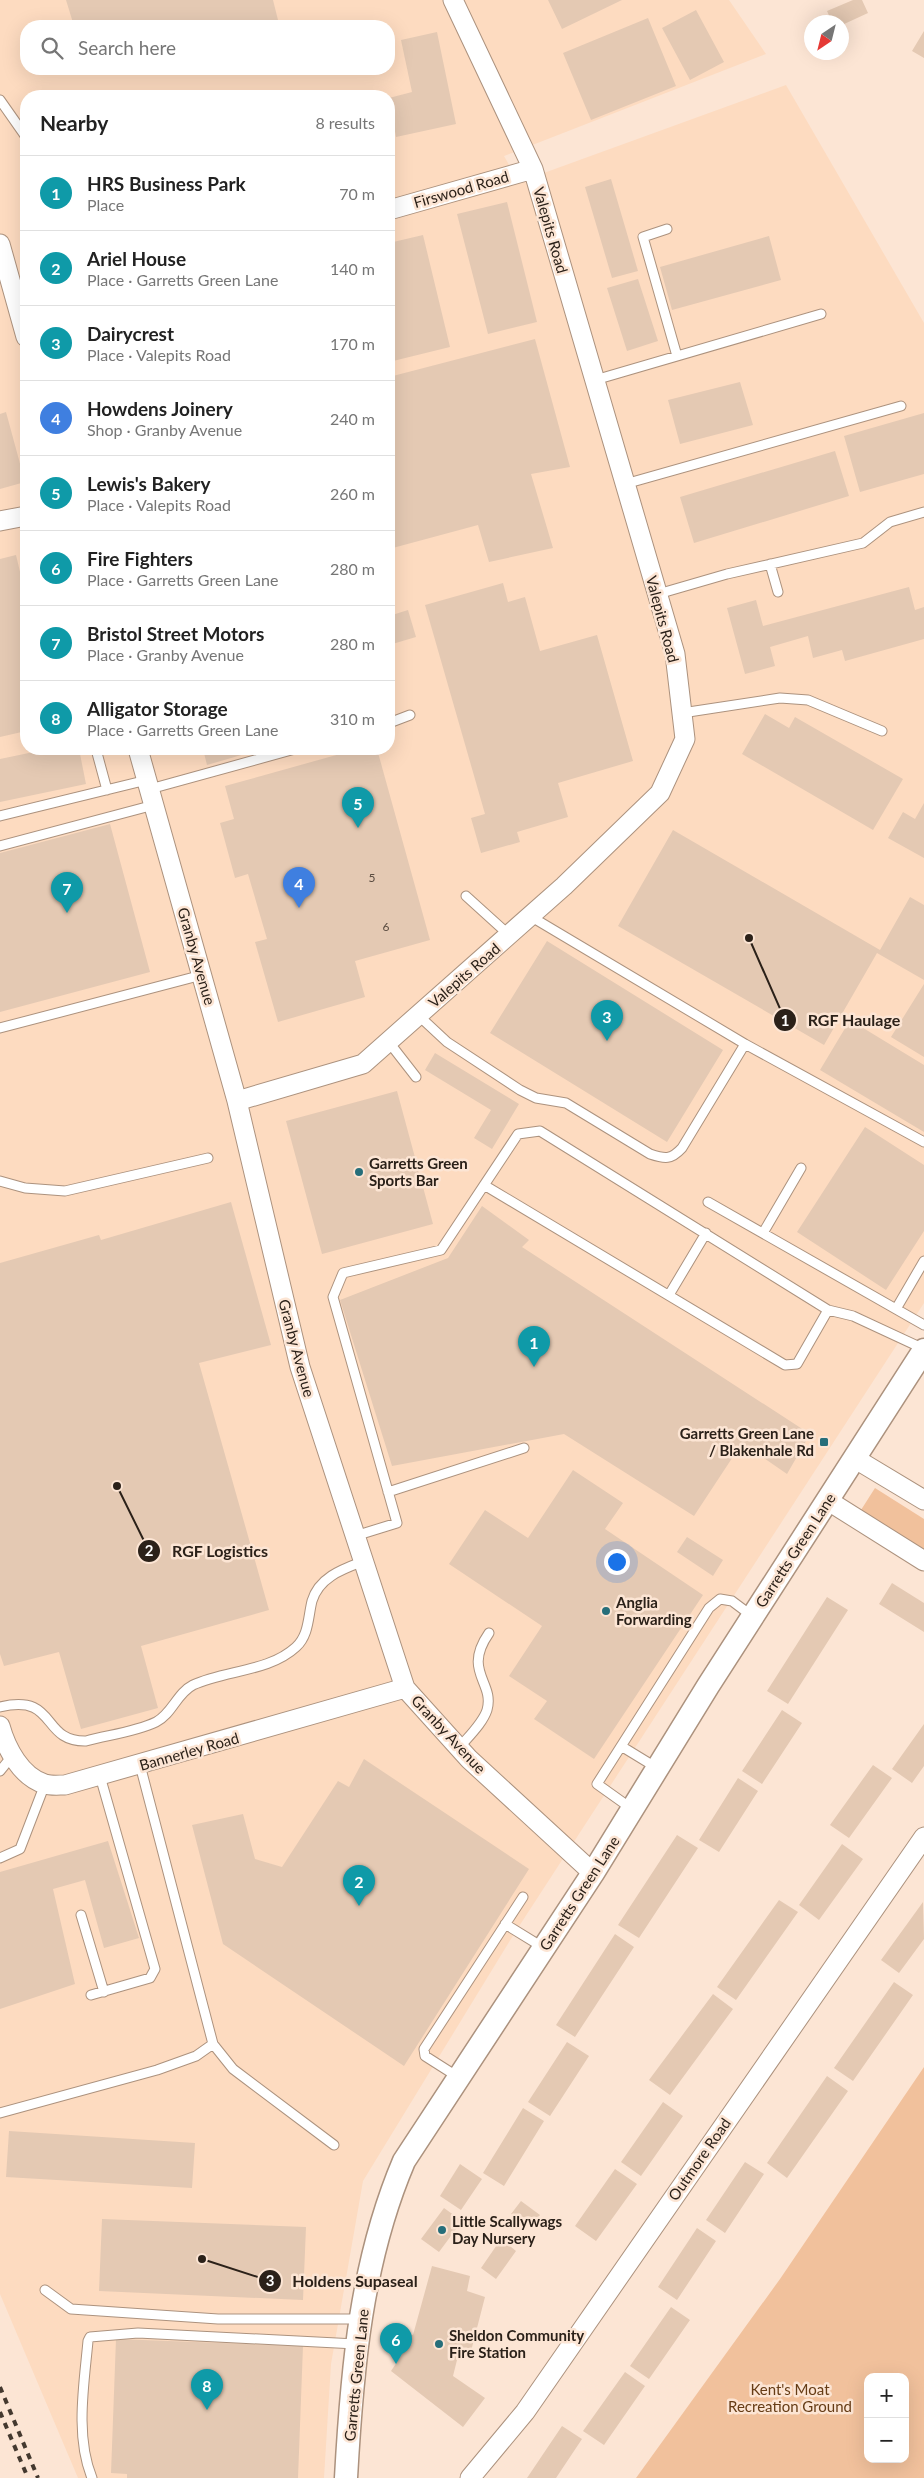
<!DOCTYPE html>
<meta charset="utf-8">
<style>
:root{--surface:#fff;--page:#f2f2f2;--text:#222;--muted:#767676;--line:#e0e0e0;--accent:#266e7a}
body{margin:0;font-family:Lato,sans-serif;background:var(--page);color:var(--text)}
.controls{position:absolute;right:15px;bottom:15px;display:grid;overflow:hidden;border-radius:10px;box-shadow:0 5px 20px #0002}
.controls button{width:45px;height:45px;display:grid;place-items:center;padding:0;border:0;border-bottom:1px solid var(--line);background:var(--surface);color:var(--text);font:25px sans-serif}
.compass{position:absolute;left:804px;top:15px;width:45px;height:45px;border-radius:50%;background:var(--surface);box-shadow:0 5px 20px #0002;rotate:215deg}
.you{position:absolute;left:616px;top:1561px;width:18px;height:18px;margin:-12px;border:4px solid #fff;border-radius:50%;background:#1a73e8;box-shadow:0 0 0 8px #1a73e833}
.badge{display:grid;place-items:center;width:32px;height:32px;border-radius:50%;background:var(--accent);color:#fff;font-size:16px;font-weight:700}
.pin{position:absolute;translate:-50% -41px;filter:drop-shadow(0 1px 2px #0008)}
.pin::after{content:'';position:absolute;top:26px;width:18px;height:15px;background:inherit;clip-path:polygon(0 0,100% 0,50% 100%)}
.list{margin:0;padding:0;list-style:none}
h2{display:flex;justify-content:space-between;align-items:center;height:65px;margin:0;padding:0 20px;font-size:21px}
h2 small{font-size:16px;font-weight:400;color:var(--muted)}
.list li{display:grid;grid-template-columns:32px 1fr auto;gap:15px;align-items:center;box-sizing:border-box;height:75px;padding:0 20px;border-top:1px solid var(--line)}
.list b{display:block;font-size:19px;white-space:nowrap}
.list p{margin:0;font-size:16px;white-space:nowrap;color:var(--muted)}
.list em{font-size:16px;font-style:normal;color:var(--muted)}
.icon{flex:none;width:28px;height:28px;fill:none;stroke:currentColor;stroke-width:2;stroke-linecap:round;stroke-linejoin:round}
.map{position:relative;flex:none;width:924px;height:2478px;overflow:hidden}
.search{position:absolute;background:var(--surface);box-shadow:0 5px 20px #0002;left:20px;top:20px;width:375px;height:55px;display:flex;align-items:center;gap:12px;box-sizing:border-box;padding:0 18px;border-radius:20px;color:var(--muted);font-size:19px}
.panel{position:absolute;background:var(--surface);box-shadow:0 5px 20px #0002;left:20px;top:90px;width:375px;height:665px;border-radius:20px}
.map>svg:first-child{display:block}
.built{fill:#fddbc0;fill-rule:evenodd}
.green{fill:#f1c19c;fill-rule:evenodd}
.building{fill:#e4c9b3}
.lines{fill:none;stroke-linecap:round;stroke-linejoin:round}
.service-casing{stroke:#ac927e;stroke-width:11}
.minor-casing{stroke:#ac927e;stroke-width:21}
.tertiary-casing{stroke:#ac927e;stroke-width:25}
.service{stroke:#fff;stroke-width:9}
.minor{stroke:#fff;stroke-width:19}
.tertiary{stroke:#fff;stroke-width:22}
.rail{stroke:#44392f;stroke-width:4;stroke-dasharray:6 6;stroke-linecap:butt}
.poi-dot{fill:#266e7a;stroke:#fce5d4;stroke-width:2}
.labels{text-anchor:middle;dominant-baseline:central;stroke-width:5;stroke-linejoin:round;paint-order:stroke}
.number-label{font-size:12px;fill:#594b40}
.street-label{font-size:15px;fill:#2b2119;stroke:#fce5d4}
.poi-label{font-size:15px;font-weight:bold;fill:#2b2119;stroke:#fce5d4;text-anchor:start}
.park-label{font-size:15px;fill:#663c15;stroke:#fce5d4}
.leader{fill:none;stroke:#2b2119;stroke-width:2}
.callout-dot{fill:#2b2119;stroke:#fce5d4;stroke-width:2}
.mark-label{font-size:15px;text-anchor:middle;font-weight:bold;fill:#fff}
.callout-label{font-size:16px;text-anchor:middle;font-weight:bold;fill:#2b2119;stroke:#fce5d4;stroke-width:5;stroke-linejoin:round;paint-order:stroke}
</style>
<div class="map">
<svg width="924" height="2478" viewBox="0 0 924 2478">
<rect width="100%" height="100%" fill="#fce5d4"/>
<!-- built -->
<path class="built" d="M0 0H729L766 54 504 156 519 182 786 85 924 323V1303L514 1934 363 2181 331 2364 324 2478H78L0 2294ZM26 26H389V69H26ZM26 96H389V749H26Z"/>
<!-- green -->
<path class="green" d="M875 1488 924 1519V1550L861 1510Z
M924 2067V2478H636L780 2279ZM868 2377H905V2459H868Z"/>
<!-- building -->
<path class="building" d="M66 0H273L279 24 271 26H74Z
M548 0H622L562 29Z
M853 0H862L868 13 842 25V22H832L827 11Z
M696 10 724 62 690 80 662 28Z
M648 18 676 86 591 120 563 53Z
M924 31V58L912 51Z
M437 32 456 124 396 137 389 98 412 92 401 40Z
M85 69H110L87 75Z
M611 179 638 271 612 278 585 187Z
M507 202 537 322 488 334 457 214Z
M423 235 450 347 389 362V243Z
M769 236 781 280 672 310 660 267Z
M638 279 658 341 627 351 607 288Z
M535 339 570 467 531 474 553 548 489 562 478 525 389 549V377Z
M740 382 753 425 680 444 668 400Z
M6 412 25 482 0 489V414Z
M924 413V474L860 492 844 436Z
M835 451 849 496 694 543 680 497Z
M16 555 26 597V731L0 737V559Z
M503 583 508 602 525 597 540 651 597 635 633 761 558 783 568 817 517 832 520 842 481 853 471 818 485 814 425 605Z
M909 587 915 610 924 607V639L845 661 842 650 813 658 808 636 770 647 775 666 745 674 727 608 756 600 763 626Z
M408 610 416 637 389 645V616Z
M765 714 789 728 795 717 903 779 873 830 742 754Z
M48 749H79L86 784 0 802V759Z
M203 749H262L207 765Z
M358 749H377L430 940 355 961 365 997 278 1022 255 942 267 939 248 874 235 878 220 823 234 819 225 786Z
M924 803V858L888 838 903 812 915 819Z
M110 824 150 972 0 1012V853Z
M673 830 880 950 910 897 924 905V980L877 953 824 1045 618 926Z
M547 941 723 1050 667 1142 490 1033Z
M924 984V1057L891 1037Z
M850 1020 924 1065V1132L820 1070Z
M435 1053 519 1104 492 1149 474 1138 491 1110 425 1070Z
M397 1091 433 1224 322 1254 286 1121Z
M865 1127 924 1165V1231L886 1290 797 1232Z
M231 1202 271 1345 199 1363 269 1610 141 1646 158 1708 81 1729 59 1652 4 1666 0 1654V1263L99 1235 101 1240Z
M482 1206 529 1240 522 1247 810 1434 787 1474 742 1443 694 1516 564 1434 392 1466 340 1300 448 1258Z
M573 1470 623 1503 605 1529 703 1595 594 1759 534 1719 547 1701 509 1676 542 1626 449 1564 485 1510 528 1538Z
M687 1537 723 1560 713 1576 677 1552Z
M892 1583 924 1603V1632L879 1604Z
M827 1597 848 1610 788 1704 767 1691Z
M782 1710 802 1723 762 1784 742 1771Z
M924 1724V1766L912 1783 892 1769Z
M364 1759 529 1869 404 2066 223 1944 192 1825 243 1814 255 1859 282 1867 338 1781 349 1787Z
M873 1765 892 1778 849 1838 830 1825Z
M738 1778 758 1791 719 1852 699 1840Z
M677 1835 698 1848 639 1938 618 1925Z
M108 1841 139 1938 104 1948 85 1880 53 1889 75 1984 0 2009V1872Z
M842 1844 863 1859 819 1920 799 1905Z
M779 1900 798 1912 736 2000 717 1987Z
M923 1902 924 1939 899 1973 881 1960Z
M615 1934 634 1947 575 2037 556 2025Z
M894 1982 913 1995 853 2081 834 2068Z
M713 1994 733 2009 670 2095 649 2080Z
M567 2042 589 2056 550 2116 528 2102Z
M827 2076 848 2091 787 2178 767 2163Z
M663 2102 683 2116 641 2176 621 2162Z
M523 2108 544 2121 504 2186 483 2173Z
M9 2131 195 2143 192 2188 6 2177Z
M745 2162 764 2174 725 2233 706 2220Z
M460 2164 482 2179 461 2210 440 2196Z
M615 2169 637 2184 596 2241 575 2226Z
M521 2201 540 2215 530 2227 511 2214Z
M444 2208 462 2221 439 2252 421 2239Z
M102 2219 306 2227 303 2300 99 2291Z
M697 2228 716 2241 677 2300 658 2287Z
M501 2239 516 2251 496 2279 481 2268Z
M432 2266 470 2276 467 2291 485 2297 470 2355 459 2352 453 2376 485 2398 463 2427 391 2371 403 2353 406 2333 413 2335Z
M671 2307 690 2320 649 2379 630 2366Z
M116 2339 303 2346 298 2478H127V2474L111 2473Z
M625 2372 645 2386 604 2445 583 2431Z
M562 2426 582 2439 556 2478H527Z"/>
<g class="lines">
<!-- service casing -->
<g class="service-casing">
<path id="service" d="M0 100 26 137
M667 229 643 237 677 356
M595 380 821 314
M625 484 901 406
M770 564 778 592
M658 594 727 574 863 543 890 522 924 512
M682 713 780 698 808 700 882 731
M389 723 410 715
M97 753 107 790
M150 789 295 749
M0 816 147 780
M0 846 154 805
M466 896 509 935
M530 916 745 1044 924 1142
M418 1015 447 1042 520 1090 536 1098 566 1103 650 1154C665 1159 671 1160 682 1148L745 1044
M0 1028 202 975
M388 1041 416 1077
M0 1181 25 1188 65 1191 208 1158
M484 1185 785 1365 797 1364 828 1310
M708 1202 924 1325
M763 1233 801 1168
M669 1295 706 1233
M896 1309 924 1261
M388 1492 524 1448
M355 1536 397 1523 333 1297 343 1273 441 1250 518 1134 540 1131 828 1310 853 1316 924 1349
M0 1707C58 1693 40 1742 86 1741 108 1735 135 1732 156 1722 172 1714 177 1693 193 1685 225 1670 269 1672 296 1647 309 1635 308 1617 312 1601 319 1577 343 1569 364 1561
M621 1746 657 1768
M459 1748C468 1737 483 1723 487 1710 495 1682 462 1672 489 1633
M140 1765 213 2044 233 2069 334 2145
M0 1771 13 1755
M632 1809 597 1784 709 1608 720 1599 732 1601 752 1616
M0 1858 20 1849 45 1784
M81 1915 104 1992
M505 1924 544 1948
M91 1995 150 1978 155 1969 100 1776
M458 2077 425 2056 424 2049 523 1897
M0 2113 157 2070 196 2056 213 2044
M45 2290 71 2309 218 2319H360
M92 2478C75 2436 84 2385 88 2341L90 2337 138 2333 356 2344"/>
</g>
<!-- minor casing -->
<g class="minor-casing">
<path id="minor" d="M389 210 533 169
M0 244 26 337
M0 521 26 516
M138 749 237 1101 300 1367 405 1688 469 1759 593 1873
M237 1101 363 1064 564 886 660 793 685 739 675 654 533 169 453 0
M854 1458 924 1500
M827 1500 924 1561
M0 1726C6 1748 21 1777 45 1784 51 1786 59 1785 65 1785L405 1688
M470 2478 525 2412 924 1837"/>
</g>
<!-- tertiary casing -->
<g class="tertiary-casing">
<path id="tertiary" d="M346 2478C352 2369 361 2262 404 2161L593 1873 708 1686 924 1350"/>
</g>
<!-- service -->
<use href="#service" class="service"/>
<!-- minor -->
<use href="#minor" class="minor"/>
<!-- tertiary -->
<use href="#tertiary" class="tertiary"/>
<!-- rail -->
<path class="rail" d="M0 2387 38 2478
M0 2412 28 2478"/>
</g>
<!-- markers -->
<g class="poi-dot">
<circle cx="359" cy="1172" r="5"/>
<rect x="819" y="1437" width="10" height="10" rx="2.5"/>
<circle cx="606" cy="1611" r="5"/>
<circle cx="442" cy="2230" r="5"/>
<circle cx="439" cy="2344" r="5"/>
</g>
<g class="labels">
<!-- number labels -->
<g class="number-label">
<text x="372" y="877">5</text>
<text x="386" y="926">6</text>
</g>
<!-- street labels -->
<g class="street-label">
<text transform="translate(461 189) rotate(-16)">Firswood Road</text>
<text transform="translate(551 230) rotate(74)">Valepits Road</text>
<text transform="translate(663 619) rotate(75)">Valepits Road</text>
<text transform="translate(197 956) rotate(74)">Granby Avenue</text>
<text transform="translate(464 975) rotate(-41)">Valepits Road</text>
<text transform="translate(297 1348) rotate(75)">Granby Avenue</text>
<text transform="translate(795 1550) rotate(-57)">Garretts Green Lane</text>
<text transform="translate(449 1734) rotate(47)">Granby Avenue</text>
<text transform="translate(189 1751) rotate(-16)">Bannerley Road</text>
<text transform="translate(579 1893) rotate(-57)">Garretts Green Lane</text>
<text transform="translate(699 2159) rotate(-55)">Outmore Road</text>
<text transform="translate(356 2375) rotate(-84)">Garretts Green Lane</text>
</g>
<!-- poi labels -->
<g class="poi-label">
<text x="369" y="1163">Garretts Green<tspan x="369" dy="17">Sports Bar</tspan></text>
<text x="814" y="1433" text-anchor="end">Garretts Green Lane<tspan x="814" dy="17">/ Blakenhale Rd</tspan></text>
<text x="616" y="1602">Anglia<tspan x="616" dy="17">Forwarding</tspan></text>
<text x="452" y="2221">Little Scallywags<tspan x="452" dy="17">Day Nursery</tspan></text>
<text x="449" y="2335">Sheldon Community<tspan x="449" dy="17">Fire Station</tspan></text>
</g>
<!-- park labels -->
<g class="park-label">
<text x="790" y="2389">Kent's Moat<tspan x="790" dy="17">Recreation Ground</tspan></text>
</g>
</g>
<!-- callouts -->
<path class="leader" d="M749 938L785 1020M117 1486L149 1551M202 2259L270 2281"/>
<g class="callout-dot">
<circle cx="749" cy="938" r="5"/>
<circle cx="117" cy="1486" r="5"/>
<circle cx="202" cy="2259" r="5"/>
<circle cx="785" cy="1020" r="12"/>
<circle cx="149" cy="1551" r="12"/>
<circle cx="270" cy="2281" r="12"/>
</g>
<g class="mark-label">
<text x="785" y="1026">1</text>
<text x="149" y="1556">2</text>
<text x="270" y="2286">3</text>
</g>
<g class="callout-label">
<text x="854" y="1026">RGF Haulage</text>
<text x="220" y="1557">RGF Logistics</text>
<text x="355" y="2287">Holdens Supaseal</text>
</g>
</svg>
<div class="controls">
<button>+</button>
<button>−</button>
</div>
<svg class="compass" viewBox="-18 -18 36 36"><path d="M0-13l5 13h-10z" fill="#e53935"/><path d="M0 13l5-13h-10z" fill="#767676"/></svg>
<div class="you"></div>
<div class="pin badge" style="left:534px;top:1367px;background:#0f9aa8">1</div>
<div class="pin badge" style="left:359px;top:1906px;background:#0f9aa8">2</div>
<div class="pin badge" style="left:607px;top:1041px;background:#0f9aa8">3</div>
<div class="pin badge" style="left:299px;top:908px;background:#3f7fe0">4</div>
<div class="pin badge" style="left:358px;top:828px;background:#0f9aa8">5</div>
<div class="pin badge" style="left:396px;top:2364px;background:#0f9aa8">6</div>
<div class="pin badge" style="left:67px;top:913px;background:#0f9aa8">7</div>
<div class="pin badge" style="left:207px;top:2410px;background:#0f9aa8">8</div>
<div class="search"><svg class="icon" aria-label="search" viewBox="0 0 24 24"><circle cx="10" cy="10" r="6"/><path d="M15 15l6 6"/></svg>Search here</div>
<section class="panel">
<h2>Nearby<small>8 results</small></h2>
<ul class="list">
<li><span class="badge" style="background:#0f9aa8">1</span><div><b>HRS Business Park</b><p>Place</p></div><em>70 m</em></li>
<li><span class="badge" style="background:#0f9aa8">2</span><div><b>Ariel House</b><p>Place · Garretts Green Lane</p></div><em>140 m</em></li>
<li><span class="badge" style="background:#0f9aa8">3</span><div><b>Dairycrest</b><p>Place · Valepits Road</p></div><em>170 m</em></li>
<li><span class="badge" style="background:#3f7fe0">4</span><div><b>Howdens Joinery</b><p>Shop · Granby Avenue</p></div><em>240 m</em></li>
<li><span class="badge" style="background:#0f9aa8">5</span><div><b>Lewis's Bakery</b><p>Place · Valepits Road</p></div><em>260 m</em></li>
<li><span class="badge" style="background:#0f9aa8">6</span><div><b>Fire Fighters</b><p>Place · Garretts Green Lane</p></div><em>280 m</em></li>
<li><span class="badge" style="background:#0f9aa8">7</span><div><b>Bristol Street Motors</b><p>Place · Granby Avenue</p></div><em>280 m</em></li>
<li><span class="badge" style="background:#0f9aa8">8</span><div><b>Alligator Storage</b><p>Place · Garretts Green Lane</p></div><em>310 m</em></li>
</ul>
</section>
</div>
